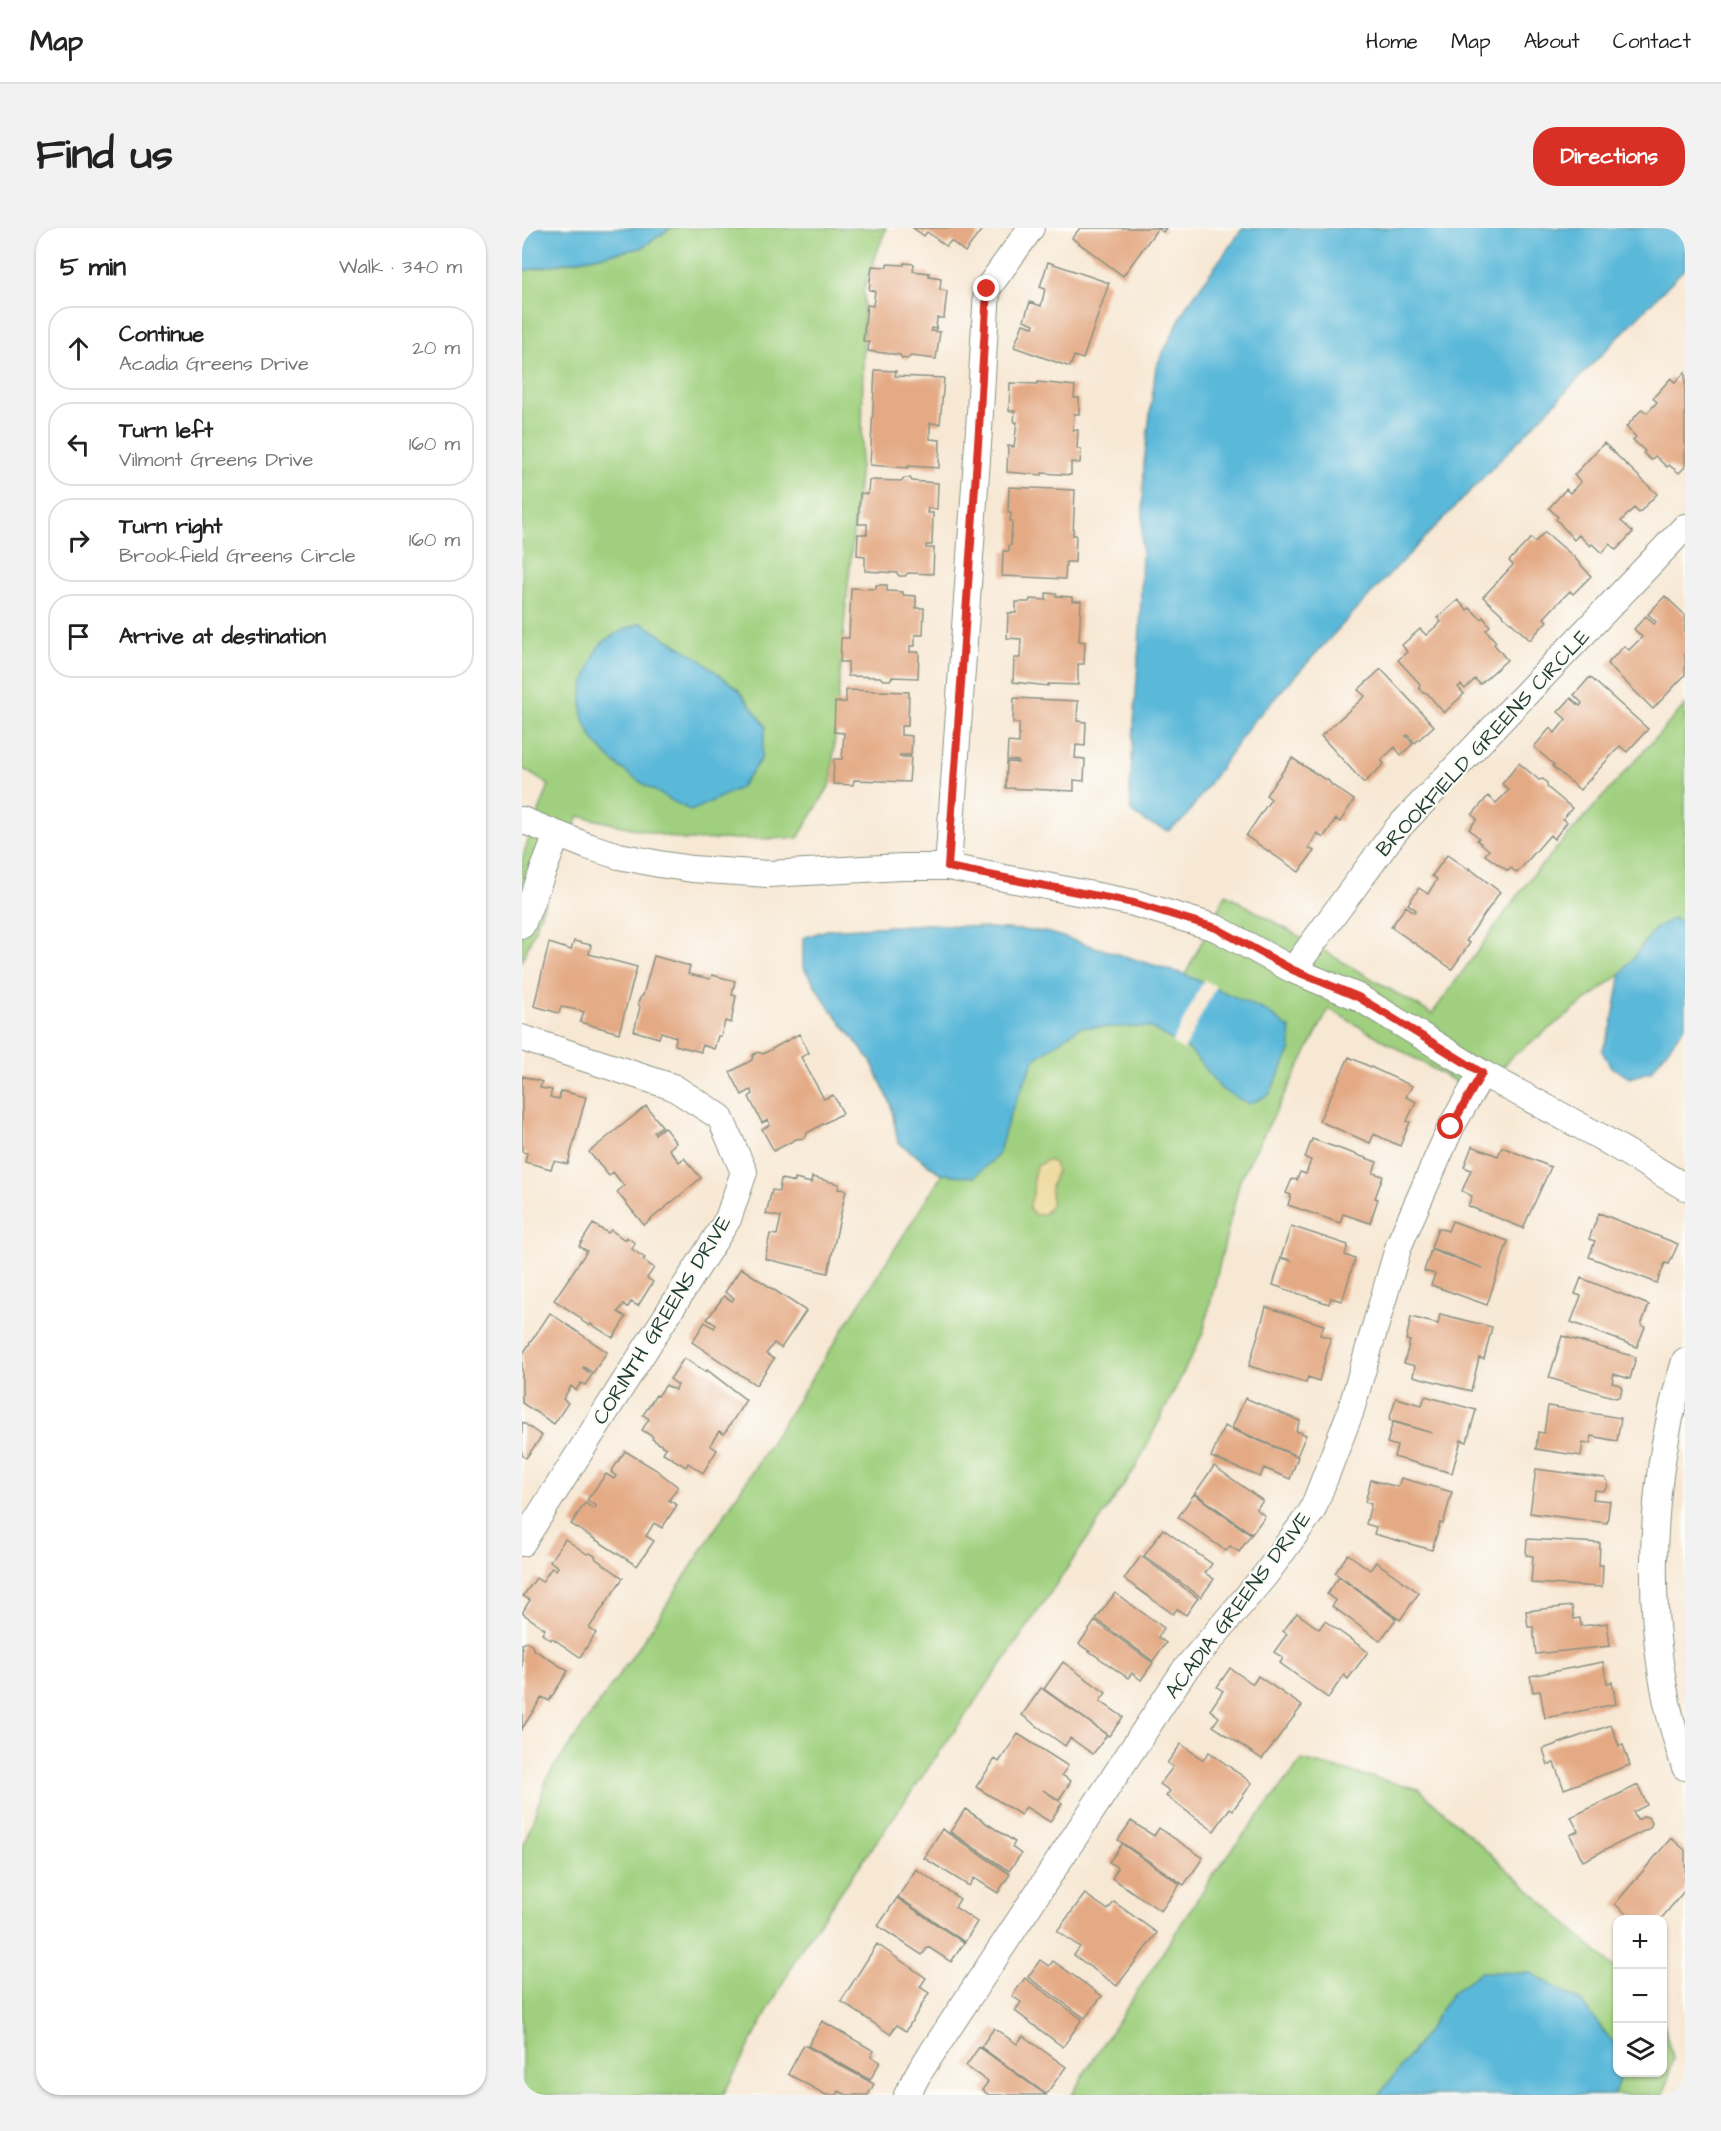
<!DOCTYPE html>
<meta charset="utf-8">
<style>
:root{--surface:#fff;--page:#f2f2f2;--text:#222;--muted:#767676;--line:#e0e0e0;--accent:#d93025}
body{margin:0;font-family:"Architects Daughter",sans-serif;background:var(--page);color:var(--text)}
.controls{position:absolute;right:18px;bottom:18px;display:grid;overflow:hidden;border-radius:12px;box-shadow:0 2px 4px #0004}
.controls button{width:54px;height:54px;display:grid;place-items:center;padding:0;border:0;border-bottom:2px solid var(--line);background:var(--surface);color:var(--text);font:30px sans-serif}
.stop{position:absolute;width:18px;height:18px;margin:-14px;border:4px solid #d93025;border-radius:50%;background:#fff}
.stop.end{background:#d93025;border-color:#fff;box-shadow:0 2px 6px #0008}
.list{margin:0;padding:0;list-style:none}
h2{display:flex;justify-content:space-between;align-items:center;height:78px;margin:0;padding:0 24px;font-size:26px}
h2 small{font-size:20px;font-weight:400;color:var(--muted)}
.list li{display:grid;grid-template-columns:39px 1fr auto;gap:18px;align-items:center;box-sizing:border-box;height:84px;margin:0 12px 12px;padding:0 12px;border:2px solid var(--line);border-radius:24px}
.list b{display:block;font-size:22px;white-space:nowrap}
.list p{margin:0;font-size:20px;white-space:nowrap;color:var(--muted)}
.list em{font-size:20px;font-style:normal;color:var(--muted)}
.icon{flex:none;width:33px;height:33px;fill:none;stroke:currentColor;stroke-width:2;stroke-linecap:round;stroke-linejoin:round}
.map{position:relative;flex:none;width:1163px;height:1867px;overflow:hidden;border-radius:24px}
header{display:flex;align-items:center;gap:36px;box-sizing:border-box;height:84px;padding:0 30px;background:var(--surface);border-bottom:2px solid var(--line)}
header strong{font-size:28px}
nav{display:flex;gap:33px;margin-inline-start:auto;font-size:21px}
.intro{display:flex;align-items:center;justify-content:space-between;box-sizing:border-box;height:144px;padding:0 36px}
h1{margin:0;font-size:42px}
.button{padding:15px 27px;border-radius:24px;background:var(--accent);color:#fff;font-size:21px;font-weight:700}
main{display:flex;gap:36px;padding:0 36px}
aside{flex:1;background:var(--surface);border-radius:24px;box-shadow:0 2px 4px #0004}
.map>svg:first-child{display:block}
.green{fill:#a0d07f;stroke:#60865a;stroke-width:1.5}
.sand{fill:#eeda9e;stroke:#868c69;stroke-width:1.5}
.water{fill:#5ab8d9;stroke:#3c7a86;stroke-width:1.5}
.pier{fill:#f7e8d4}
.building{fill:#e4aa85}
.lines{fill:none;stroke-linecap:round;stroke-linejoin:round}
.street-casing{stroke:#8b9284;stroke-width:28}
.street{stroke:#fff;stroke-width:26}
.route{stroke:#d93025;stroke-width:8}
.labels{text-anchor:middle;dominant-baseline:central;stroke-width:4.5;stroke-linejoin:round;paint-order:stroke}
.street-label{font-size:21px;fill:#1f3d34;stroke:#fdfcf7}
</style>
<header>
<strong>Map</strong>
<nav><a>Home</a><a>Map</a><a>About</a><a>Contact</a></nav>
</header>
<div class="intro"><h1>Find us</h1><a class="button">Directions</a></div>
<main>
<aside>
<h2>5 min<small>Walk · 340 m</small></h2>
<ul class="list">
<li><svg class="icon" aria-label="ahead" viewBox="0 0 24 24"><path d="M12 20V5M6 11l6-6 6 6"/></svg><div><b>Continue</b><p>Acadia Greens Drive</p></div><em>20 m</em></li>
<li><svg class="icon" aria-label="left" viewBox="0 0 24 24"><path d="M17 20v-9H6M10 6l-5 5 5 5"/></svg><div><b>Turn left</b><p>Vilmont Greens Drive</p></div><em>160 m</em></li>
<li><svg class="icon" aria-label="right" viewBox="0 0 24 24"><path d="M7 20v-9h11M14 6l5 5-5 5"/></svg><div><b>Turn right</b><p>Brookfield Greens Circle</p></div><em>160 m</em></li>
<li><svg class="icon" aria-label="arrive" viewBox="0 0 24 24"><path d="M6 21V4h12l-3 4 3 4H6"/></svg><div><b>Arrive at destination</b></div></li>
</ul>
</aside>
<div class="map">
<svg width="1163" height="1867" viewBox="0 0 1163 1867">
<rect width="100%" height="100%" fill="#fdfcf7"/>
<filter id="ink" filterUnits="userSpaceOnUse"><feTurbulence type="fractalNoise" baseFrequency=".0167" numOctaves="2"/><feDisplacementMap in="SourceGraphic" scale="12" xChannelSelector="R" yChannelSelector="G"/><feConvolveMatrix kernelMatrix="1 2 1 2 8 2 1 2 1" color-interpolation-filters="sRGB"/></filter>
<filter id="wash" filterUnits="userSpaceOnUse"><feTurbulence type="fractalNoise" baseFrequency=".008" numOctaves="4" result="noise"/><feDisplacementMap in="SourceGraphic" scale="24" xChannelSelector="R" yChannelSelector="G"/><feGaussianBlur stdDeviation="1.35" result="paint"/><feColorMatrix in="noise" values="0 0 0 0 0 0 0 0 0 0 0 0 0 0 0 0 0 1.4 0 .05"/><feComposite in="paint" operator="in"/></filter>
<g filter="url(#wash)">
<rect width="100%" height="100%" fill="#f7e8d4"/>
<!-- green -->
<path class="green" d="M149 0H364L342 60 340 216 323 388 309 555 276 610 162 612 57 588 0 734V630L27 557 0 540V43L119 20Z
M1163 477V696L1151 691 1132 702 1099 746 987 831 960 869 807 781 718 952 681 1105 614 1239 486 1427 280 1719 201 1867H0V1622L26 1548 128 1403 420 947 376 914 369 876 349 833 305 776 281 738V710L305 702 408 696 524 704 663 747 704 666 910 786 1010 648Z
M780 1532 897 1561 1095 1742 1096 1844H1140L1141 1793 1151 1830 1142 1867H550L563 1844 693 1644Z"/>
<!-- sand -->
<path class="sand" d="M525 932 531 934 535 942 529 959V977L522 986 513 987 507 980 511 966 512 945 515 938Z"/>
<!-- water -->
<path class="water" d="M0 0H149L119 20 0 43Z
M721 0H1163V40L843 372 729 496 663 590 646 603 626 595 609 583 608 561 618 401 622 234 634 139 665 77Z
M119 395 175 429 217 462 244 498 239 531 218 560 169 583C120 556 38 517 65 447 69 438 72 424 78 417 88 407 105 400 119 395Z
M1151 690 1163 696V798L1129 843 1108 850 1089 839 1080 823 1089 800 1099 746 1132 702Z
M408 696 524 704 664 747 744 783 768 801 769 821 747 867 727 876 700 862 668 822 627 799H558L512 832 488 886 476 927 452 949 420 946 376 914 369 876 349 833 305 776 281 738V710L305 702Z
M958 1744 1009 1745 1058 1773 1095 1819 1096 1844 1099 1845V1846L1092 1867H857L897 1815 930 1765Z"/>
<!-- pier -->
<path class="pier" d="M682 752 694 758 662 822 650 815Z"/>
<g id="blocks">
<!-- building -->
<path class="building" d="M391 0H461L443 24 429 13 424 18 405 4 402 8Z
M558 0H644L641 4 636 0 601 48 550 10Z
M526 34 587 55 561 131 552 128 548 139 492 119 501 96 511 99 512 96 502 92 508 74 519 78 523 61 518 59Z
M382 35 392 36 391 43 407 45V48L419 50 418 62 425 63 422 90H415L414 101 409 100V103L418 104 414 131 389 128 385 131 380 130 378 127 346 123 347 114 341 113 345 77 351 78 353 63 347 62 350 38 365 39V36L382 37Z
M353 142 374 143 373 148 422 150 418 196 408 195V211L418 212 417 240 386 238V240L348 237Z
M1163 144V239L1157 245 1147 237 1145 239 1133 228 1129 232 1121 225 1123 223 1111 212 1114 209 1104 199 1120 181 1125 185 1135 174 1131 170 1149 150 1153 155Z
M516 154 553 158 552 170H557V186H552L551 202H556L555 221H559L558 235 549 234V247L520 245V247L485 244 486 218 492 219 495 194H492L493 183H487L488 155 515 156Z
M1082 215 1135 266 1117 285 1112 280 1099 293 1111 304 1094 322 1088 316 1080 325 1070 316 1068 318 1057 307 1052 312 1034 291 1036 289 1027 280 1044 261 1048 265 1059 254 1052 247Z
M382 250H388L390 253 416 255 415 281 406 280 405 285H411L410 317H404V320H412L411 346 386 345 383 348H377L375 345 343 343V328L335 327 336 306H345V296H336L338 265 346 266 347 252 379 253Z
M487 259 553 262 551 307H554L553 334H544L543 351 480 348 481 323H487V317H489L490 293H488L489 285H486Z
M1023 304 1051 328 1069 348 1051 366 1048 363 1034 377 1022 390 1025 393 1008 412 961 369 991 337 987 333 1009 310 1013 314Z
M354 357H365V363L381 364V367L394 368V380H402L401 407H393V418H388V424H397L396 450 370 449 368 452H361L358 449 326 448V434H318L319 410H327L329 360 354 361Z
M524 365 534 366V368L550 369V373H559L557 413 563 414 562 436H556V457L526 456V458L491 454 492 430H498L499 411 485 410 486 385H494V374H507L508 371 524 372Z
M1143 368 1163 387V447L1131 481 1085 436 1102 418 1107 422 1120 409 1112 401 1124 388 1132 396 1134 394 1126 386Z
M936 372 945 382 948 380 959 391 961 389 968 398 964 402 974 414 972 416 985 432 958 456 953 451 943 461 939 457 936 459 942 466 922 485 905 465H901L897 460 898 456 876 432 885 424 880 417 898 401 904 407 919 394 915 390Z
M859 441 912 498 893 515 886 507 884 508 891 516 879 527 873 519 859 532 862 536 842 555 799 508 843 468 836 462Z
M1068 449 1126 501 1105 524 1098 518 1058 562 1030 538 1032 537 1012 519 1028 500 1033 505 1044 491 1036 484 1049 470 1058 478 1060 475 1052 467Z
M324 462 387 464 386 498H379V507L390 508 389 527H378V529H389L387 554 332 552 331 557 311 556 312 531H320L322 505 312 504 313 474H324Z
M492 470 556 473 555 493 564 494 563 518 554 517 553 530 563 531 562 553 552 552V563L484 560 485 534 496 535V533L485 532 486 514 497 515V495H491Z
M770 530 802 551H805L810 557 832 572 818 594 814 591 801 610 795 605 787 620 792 623 777 644 724 608 749 571 744 567Z
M997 535 1017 552 1021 551 1025 555V559L1050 580 1041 591 1045 594 1032 611 1028 607 995 645 989 640 986 643 963 627 967 622 955 612 957 610 947 601 955 591 950 587 966 568 974 575 987 562 980 556Z
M925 627 947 642V640L978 664 944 713 948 715 930 741 869 699 884 678 892 684 894 682 886 676 897 660 906 666 915 651 910 648Z
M52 713 69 717 67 726 115 739 97 805 58 794 62 784 56 782 39 779 37 785 12 778 27 715 49 722Z
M132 728 168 738 166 746 188 751 190 747 213 753 210 767 214 768 209 795 203 793 199 808H196L192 821 180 817 179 824 153 817 154 809 139 804 137 810 112 803 118 779 116 775 118 770 121 767Z
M277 806 287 825 279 829 302 871 311 867 321 885 285 905 283 910 274 911 252 923 240 901 248 897 246 892 240 895 227 869 231 866 229 862 220 867 208 844 230 832 231 827 236 824 241 826Z
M827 829 890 858 884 869 894 874 885 893 888 894 878 918 852 906 848 915 797 893Z
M0 848 20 854 18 860 30 862 28 869 37 871 39 863 64 869 46 936 32 933 29 941 3 934 5 925 0 924Z
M124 878 140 898 132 904 133 906 142 899 154 915 147 921 157 934 162 930 179 950 122 997 95 964 102 958 91 944 87 948 67 924Z
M790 911 855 934 851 945 861 948 853 970 856 971 848 995 821 986 818 995 766 977 769 967 764 965 770 951 775 952 778 944 784 946 789 932 783 930Z
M950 918 976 928 980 919 1029 939 1001 1000 946 978 950 968 940 963 949 942 942 939Z
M290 949 317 956 316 961 324 962 306 1045 243 1031 248 1006 255 1007 259 989 244 986 250 962 257 963 259 951 273 954V951L289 955Z
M1077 985 1156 1016 1147 1036 1143 1035 1135 1055 1067 1029 1073 1013 1067 1011Z
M930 993 986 1013 965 1077 909 1057 913 1046 902 1043 909 1022 961 1040 909 1020 916 1000 926 1003Z
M71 996 86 1005 89 1002 103 1012 104 1009 113 1015 110 1021 123 1030 121 1032 132 1040 125 1050 131 1054 116 1078 109 1074 106 1079 101 1077 96 1084 104 1089 91 1110 69 1096 66 1097 60 1093 59 1090 32 1072 65 1023 57 1018Z
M769 998 826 1017 823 1027 833 1031 820 1073 809 1070 807 1076 751 1057 759 1030 770 1033 759 1029Z
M219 1040 284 1083 259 1120 252 1115 244 1126 252 1131 234 1157 170 1114 183 1094 192 1100 194 1097 185 1091 202 1068 210 1073 212 1070 203 1064Z
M1059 1050 1127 1077 1119 1097 1123 1099 1115 1119 1049 1094 1059 1068 1053 1066Z
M744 1079 802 1097 798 1107 809 1110 797 1153 786 1149 784 1155 727 1138Z
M28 1085 85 1124 71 1145 62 1139 61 1140 70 1147 63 1157 59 1155 54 1162 49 1158 41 1171 46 1175 32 1196 0 1175V1127Z
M918 1086 970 1099 962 1131 957 1130 949 1163 891 1148 893 1138 882 1135 888 1113 884 1112 889 1089 916 1096Z
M1040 1108 1114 1129 1108 1151 1092 1146 1090 1155 1098 1157 1100 1161 1098 1168 1094 1170 1027 1150Z
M162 1130 184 1144 185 1142 224 1172 202 1206 197 1203 188 1217 195 1222 181 1245 166 1235 164 1239 141 1225 144 1220 130 1211 131 1209 120 1202 127 1191 121 1187 134 1167 136 1168 144 1157 153 1162 156 1157 148 1151Z
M903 1168 954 1182 945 1214 939 1212 930 1245 872 1229 875 1218 865 1215 871 1194 910 1205 867 1192 874 1170 900 1177Z
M723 1170 778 1193 774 1203 784 1207 775 1228 710 1200Z
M1026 1178 1099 1190 1095 1213 1069 1208 1068 1216 1061 1215 1059 1228 1014 1221 1016 1204 1022 1205Z
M0 1194 20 1208 4 1230 0 1227Z
M702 1198 776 1229 768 1251 742 1240 738 1249 689 1229Z
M103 1223 133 1241 156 1259 147 1272 155 1277 140 1300 132 1295 124 1308 132 1313 115 1338 49 1296 63 1275 72 1281 74 1278 65 1272 84 1246 92 1251 94 1248 89 1244Z
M692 1238 741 1273 734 1281 743 1288 730 1306 673 1265Z
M1014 1241 1083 1250 1086 1254 1085 1260 1081 1263 1072 1262 1071 1271 1088 1273 1085 1295 1008 1285Z
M879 1250 930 1264 921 1296 918 1295 910 1322 852 1306 854 1299 844 1296 849 1276 843 1274 849 1252 876 1259Z
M672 1266 729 1307 717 1324 708 1318 704 1323 656 1289Z
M641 1301 690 1336 683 1345 692 1351 679 1369 622 1328Z
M43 1311 65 1326 68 1325 73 1328 74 1331 101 1350 67 1400 74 1405 58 1429 30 1410 29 1412 20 1406 23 1401 0 1385 8 1372 1 1368 14 1350 20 1354 30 1339 34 1342 36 1339 28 1333Z
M1005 1311 1078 1315 1077 1337H1081L1080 1359 1009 1355 1011 1328 1004 1327Z
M826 1326 848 1342 854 1334 897 1365 878 1392 813 1345Z
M619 1328 676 1370 664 1387 655 1381 651 1386 602 1351Z
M817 1349 874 1391 858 1413 810 1378 814 1373 805 1366Z
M593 1365 642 1400 636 1409 644 1415 631 1433 574 1391Z
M1050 1378 1052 1391 1058 1390 1059 1398 1085 1395 1088 1418 1014 1426 1011 1399H1006L1004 1383Z
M775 1385 797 1401 803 1393 846 1424 826 1451 822 1447 806 1470 758 1435 761 1430 752 1424 765 1406 761 1403Z
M573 1393 631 1435 619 1452 610 1445 606 1450 557 1416Z
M5 1414 10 1418 11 1421 46 1443 27 1473 20 1469 0 1501V1416Z
M541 1434 584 1465 578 1473 601 1489 587 1508 522 1461Z
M1081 1434 1085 1455 1090 1454 1094 1476 1023 1490 1018 1463 1011 1464 1008 1448Z
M708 1440 731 1456 736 1448 780 1478 740 1531 691 1498 697 1489 688 1482 701 1463 695 1459Z
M519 1460 585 1507 571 1526 548 1510 543 1518 500 1487Z
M1089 1497 1097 1518 1101 1517 1108 1537 1042 1561 1032 1535 1026 1537 1021 1521Z
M496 1506 546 1538 540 1547 549 1553 537 1572 521 1562 540 1575 528 1594 504 1579 499 1587 454 1559 473 1531 477 1534Z
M659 1516 681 1532 687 1524 730 1555 711 1582 708 1580 692 1603 644 1568 648 1563 638 1556 651 1539 645 1535Z
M1116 1557 1125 1577 1111 1584 1115 1592 1123 1588 1127 1590 1130 1595 1128 1600 1061 1633 1048 1607 1056 1603 1049 1589Z
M443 1581 493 1614 490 1619 499 1626 487 1643 428 1604Z
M609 1593 632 1608 637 1600 681 1630 662 1657 596 1612Z
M420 1601 488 1646 476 1665 452 1650 447 1658 402 1630Z
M1149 1610 1163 1622V1662L1138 1692H1111L1093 1676Z
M600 1616 658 1656 639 1683 590 1650 596 1640 587 1634Z
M394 1641 438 1671 433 1679 455 1694 443 1714 376 1669Z
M563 1666 586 1682 592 1674 635 1705 595 1758 552 1727 558 1719 535 1703Z
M375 1670 442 1715 429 1734 406 1719 400 1727 356 1698Z
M355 1716 404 1750 398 1759 407 1765 384 1803 375 1797 368 1806 319 1773Z
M518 1732 527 1738 531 1733 580 1768 563 1790 506 1749Z
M503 1750 560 1791 541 1819 493 1783 499 1774 490 1768Z
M300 1793 352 1823 349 1828 358 1834 348 1852 286 1818Z
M472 1800 495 1816 501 1808 544 1839 524 1866 459 1819Z
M282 1817 352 1856 346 1867H325L317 1863 315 1867H304L266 1846Z
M457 1819 524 1867H467L460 1862 466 1854 444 1838Z"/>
</g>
</g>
<g filter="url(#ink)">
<use href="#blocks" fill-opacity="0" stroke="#8b9284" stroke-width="1.5"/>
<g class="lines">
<!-- street casing -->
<g class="street-casing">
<path id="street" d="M0 592 65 618 97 628 137 636 170 641 246 646 380 639H426L612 675 694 700 771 742 836 769 960 845 1077 908 1163 959
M426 639 457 202 465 61 509 0
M0 697 35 607
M771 742 874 602 1163 299
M0 810 151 859 198 889 222 944 206 991 0 1315
M1163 1133C1124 1259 1119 1414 1163 1539
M385 1867 396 1846 662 1443 744 1346 790 1283 828 1185 877 1017 929 899 960 845"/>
</g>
<!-- street -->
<use href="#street" class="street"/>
</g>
</g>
<g class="lines" filter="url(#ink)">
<!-- route -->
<path class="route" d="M465 61 457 202 426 639 612 675 694 700 771 742 836 769 960 845 929 899"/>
</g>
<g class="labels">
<!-- street labels -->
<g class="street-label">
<text transform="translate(961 515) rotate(-47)">BROOKFIELD GREENS CIRCLE</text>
<text transform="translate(140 1092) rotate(-58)">CORINTH GREENS DRIVE</text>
<text transform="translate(716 1377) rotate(-53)">ACADIA GREENS DRIVE</text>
</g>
</g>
</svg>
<div class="controls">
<button>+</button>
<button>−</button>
<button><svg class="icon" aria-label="layers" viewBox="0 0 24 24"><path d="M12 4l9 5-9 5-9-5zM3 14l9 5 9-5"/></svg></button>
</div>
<div class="stop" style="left:929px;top:899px"></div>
<div class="stop end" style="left:465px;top:61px"></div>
</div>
</main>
